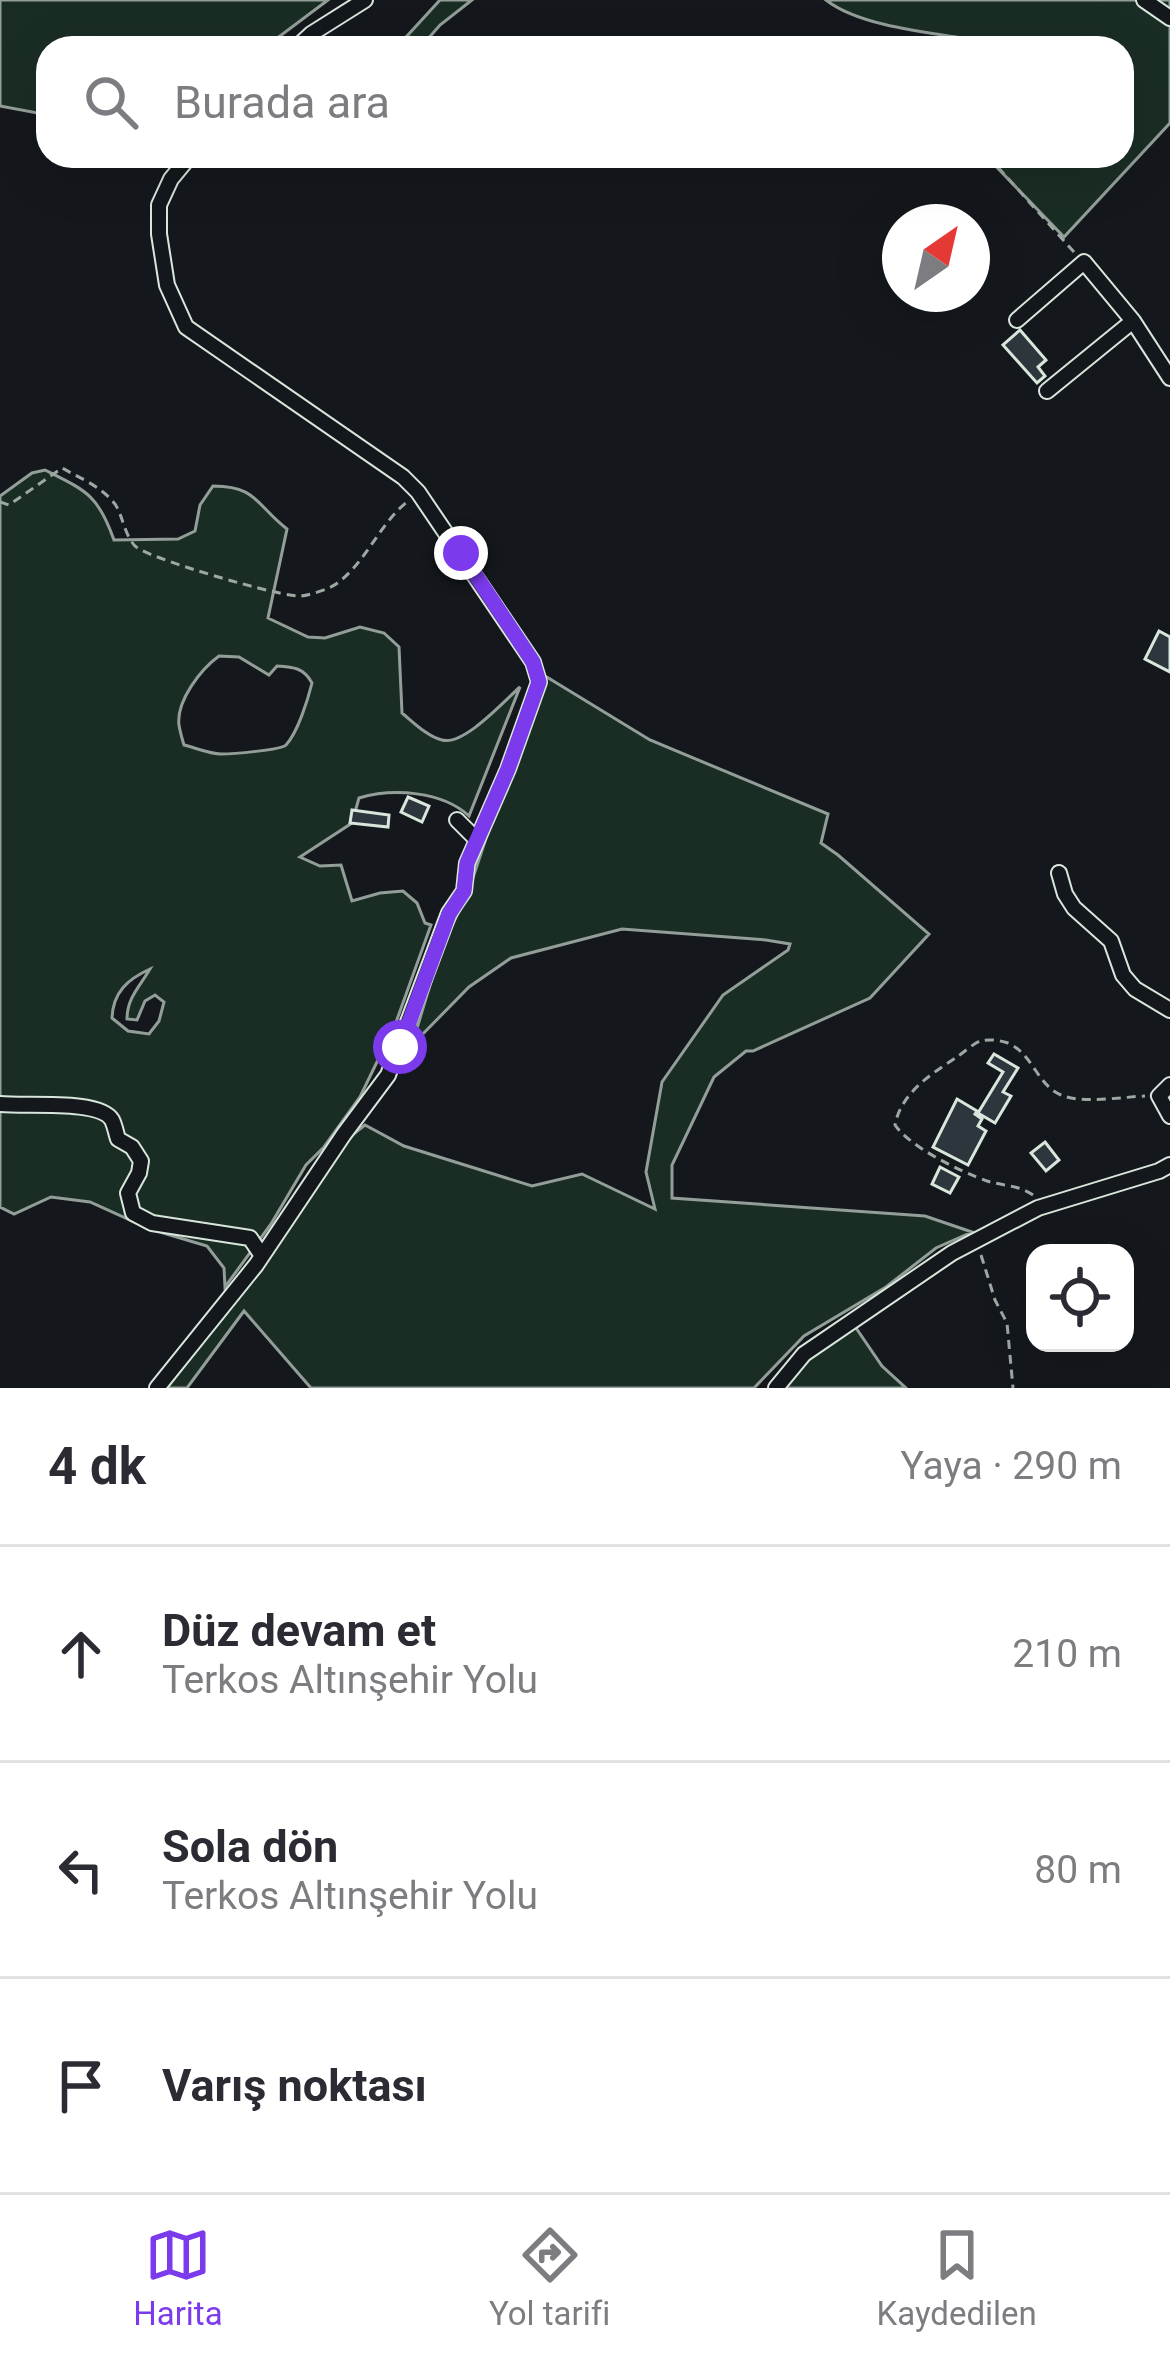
<!DOCTYPE html>
<html lang="tr">
<meta charset="utf-8">
<style>
:root{--surface:#fff;--page:#f7f7f7;--text:#2b2b33;--muted:#7c7c81;--line:#e1e1e2;--accent:#7c3aed}
body{margin:0;font-family:Roboto,sans-serif;background:var(--page);color:var(--text)}
.controls{position:absolute;right:36px;bottom:36px;display:grid;overflow:hidden;border-radius:24px;box-shadow:0 12px 48px #0002}
.controls button{width:108px;height:108px;display:grid;place-items:center;padding:0;border:0;border-bottom:3px solid var(--line);background:var(--surface);color:var(--text);font:60px sans-serif}
.compass{position:absolute;left:882px;top:204px;width:108px;height:108px;border-radius:50%;background:var(--surface);box-shadow:0 12px 48px #0002;rotate:34deg}
.stop{position:absolute;width:36px;height:36px;margin:-27px;border:9px solid #7c3aed;border-radius:50%;background:#fff}
.stop.end{background:#7c3aed;border-color:#fff;box-shadow:0 3px 12px #0008}
.list{margin:0;padding:0;list-style:none}
h2{display:flex;justify-content:space-between;align-items:center;height:156px;margin:0;padding:0 48px;font-size:51px}
h2 small{font-size:39px;font-weight:400;color:var(--muted)}
.list li{display:grid;grid-template-columns:78px 1fr auto;gap:36px;align-items:center;box-sizing:border-box;height:216px;padding:0 48px;border-top:3px solid var(--line)}
.list b{display:block;font-size:45px;white-space:nowrap}
.list p{margin:0;font-size:39px;white-space:nowrap;color:var(--muted)}
.list em{font-size:39px;font-style:normal;color:var(--muted)}
.icon{flex:none;width:66px;height:66px;fill:none;stroke:currentColor;stroke-width:2;stroke-linecap:round;stroke-linejoin:round}
.map{position:relative;flex:none;width:1170px;height:1388px;overflow:hidden}
.search{position:absolute;background:var(--surface);box-shadow:0 12px 48px #0002;left:36px;right:36px;top:36px;height:132px;display:flex;align-items:center;gap:30px;box-sizing:border-box;padding:0 42px;border-radius:36px;color:var(--muted);font-size:45px}
.sheet{height:804px;background:var(--surface)}
nav{display:flex;justify-content:space-around;align-items:center;box-sizing:border-box;height:168px;border-top:3px solid var(--line);background:var(--surface);font-size:33px;color:var(--muted)}
nav a{display:grid;justify-items:center;gap:6px}
nav .on{color:var(--accent)}
.map>svg:first-child{display:block}
.green{fill:#1a2d24;stroke:#939e99;stroke-width:3;fill-rule:evenodd}
.building{fill:#2c363c;stroke:#d8e6dc;stroke-width:3}
.lines{fill:none;stroke-linecap:round;stroke-linejoin:round}
.minor-casing{stroke:#d8e6dc;stroke-width:18}
.path{stroke:#9da8a2;stroke-width:3;stroke-dasharray:9 6;stroke-linecap:butt}
.minor{stroke:#14181c;stroke-width:14}
.route{stroke:#7c3aed;stroke-width:15}
</style>
<div class="map">
<svg width="1170" height="1388" viewBox="0 0 1170 1388">
<rect width="100%" height="100%" fill="#14181c"/>
<!-- green -->
<path class="green" d="M0 0H328L264 48H48V115L0 106Z
M440 0H472L440 25 420 48H396Z
M826 0H1170V123L1064 237 986 156H1122V48H963V38C923 32 858 25 826 0Z
M45 470C87 491 98 495 114 540L178 539 195 531 200 505 213 486C257 486 256 505 287 529L268 618 308 637 325 638 360 627 384 633 399 647 402 713C413 722 428 737 442 740 464 746 504 701 520 687L469 816C442 791 393 788 359 798L352 823 300 857 320 866 341 865 352 901 380 893 403 891 417 903 425 923 431 925 395 1025 360 1097 324 1147 306 1165 271 1224 225 1287 224 1268 207 1246 150 1229 90 1202 51 1197 14 1214 0 1207V496L32 473ZM219 656 239 657 269 675 277 666C294 667 304 668 312 683 308 699 298 732 286 745 281 750 232 754 221 754 210 754 196 748 184 745 182 738 180 732 179 725 176 701 201 669 219 656ZM150 969C140 986 127 998 127 1019L137 1020 145 1001 155 995 164 1002 159 1021 149 1034 128 1031 112 1018C113 992 128 979 150 969Z
M532 668 650 740 828 814 821 843 838 855 929 934 870 998 753 1051H746L714 1077 672 1165V1198L925 1216 972 1232 936 1248 886 1287 804 1336 754 1388H311L244 1311 187 1388H167L311 1196C325 1163 335 1147 365 1125L404 1146 532 1186 582 1174 655 1209 646 1172 662 1082 723 995 788 950 790 944 766 940 622 929 511 958 469 987 412 1045 442 945 467 896 523 726 532 687Z
M854 1325 882 1366 906 1388H769L781 1372Z"/>
<!-- building -->
<path class="building" d="M1020 330 1046 360 1038 367 1045 376 1037 383 1003 345Z
M1159 631 1170 637V672L1145 659Z
M408 797 429 806 422 822 401 812Z
M352 810 389 815 388 827 350 823Z
M994 1054 1018 1068 1003 1092 1011 1096 995 1123 978 1113 1003 1072 988 1063Z
M957 1099 977 1111 975 1114 982 1119 978 1126 986 1131 968 1165 933 1147Z
M1045 1142 1059 1160 1046 1171 1031 1153Z
M940 1167 959 1177 950 1193 932 1184Z"/>
<g class="lines">
<!-- minor casing -->
<g class="minor-casing">
<path id="minor" d="M1144 0 1170 18
M296 48 311 34 365 0
M1017 320 1084 262 1133 321
M1047 391 1133 321 1170 378
M457 820 477 840
M1059 873 1065 894 1074 908 1111 941 1123 975 1135 989 1170 1010
M1170 1085 1159 1096 1170 1116
M0 1104C25 1107 100 1099 112 1120 115 1126 116 1133 118 1139L132 1147 141 1161 139 1173 128 1193 133 1213 152 1223 250 1238 262 1256
M157 1388 256 1265 344 1134 388 1075 449 913 464 891 467 863 508 769 539 682 533 662 418 492 403 477 186 327 167 285 159 234V205L171 179 190 156
M776 1388 804 1354 952 1253 1038 1208 1159 1171 1170 1165"/>
</g>
<!-- path -->
<path class="path" d="M988 156 1074 252
M0 502 9 505 62 468C80 478 102 487 115 504 123 516 124 534 135 546 146 558 284 598 301 596 310 595 329 589 336 584 366 563 379 524 408 501
M1033 1195C1019 1185 1003 1186 987 1181 961 1172 910 1147 895 1125 901 1093 931 1074 957 1057 964 1052 973 1044 980 1041 988 1039 1000 1040 1008 1043 1033 1054 1037 1085 1061 1095 1081 1104 1122 1097 1145 1096
M981 1255 995 1300 1007 1323 1013 1388"/>
<!-- minor -->
<use href="#minor" class="minor"/>
</g>
<g class="lines">
<!-- route -->
<path class="route" d="M400 1047 449 914 464 891 467 863 508 769 539 682 533 662 461 553"/>
</g>
</svg>
<div class="controls">
<button><svg class="icon" aria-label="locate" viewBox="0 0 24 24"><circle cx="12" cy="12" r="6"/><path d="M12 2v4M12 18v4M2 12h4M18 12h4"/></svg></button>
</div>
<svg class="compass" viewBox="-18 -18 36 36"><path d="M0-13l5 13h-10z" fill="#e53935"/><path d="M0 13l5-13h-10z" fill="#7c7c81"/></svg>
<div class="stop" style="left:400px;top:1047px"></div>
<div class="stop end" style="left:461px;top:553px"></div>
<div class="search"><svg class="icon" aria-label="search" viewBox="0 0 24 24"><circle cx="10" cy="10" r="6"/><path d="M15 15l6 6"/></svg>Burada ara</div>
</div>
<section class="sheet">
<h2>4 dk<small>Yaya · 290 m</small></h2>
<ul class="list">
<li><svg class="icon" aria-label="ahead" viewBox="0 0 24 24"><path d="M12 20V5M6 11l6-6 6 6"/></svg><div><b>Düz devam et</b><p>Terkos Altınşehir Yolu</p></div><em>210 m</em></li>
<li><svg class="icon" aria-label="left" viewBox="0 0 24 24"><path d="M17 20v-9H6M10 6l-5 5 5 5"/></svg><div><b>Sola dön</b><p>Terkos Altınşehir Yolu</p></div><em>80 m</em></li>
<li><svg class="icon" aria-label="arrive" viewBox="0 0 24 24"><path d="M6 21V4h12l-3 4 3 4H6"/></svg><div><b>Varış noktası</b></div></li>
</ul>
</section>
<nav>
<a class="on"><svg class="icon" aria-label="map" viewBox="0 0 24 24"><path d="M3 6l6-2 6 2 6-2v14l-6 2-6-2-6 2zM9 4v14M15 6v14"/></svg>Harita</a>
<a><svg class="icon" aria-label="directions" viewBox="0 0 24 24"><path d="M12 3l9 9-9 9-9-9zM9 14v-3h6M13 9l2 2-2 2"/></svg>Yol tarifi</a>
<a><svg class="icon" aria-label="saved" viewBox="0 0 24 24"><path d="M7 4h10v16l-5-4-5 4z"/></svg>Kaydedilen</a>
</nav>
